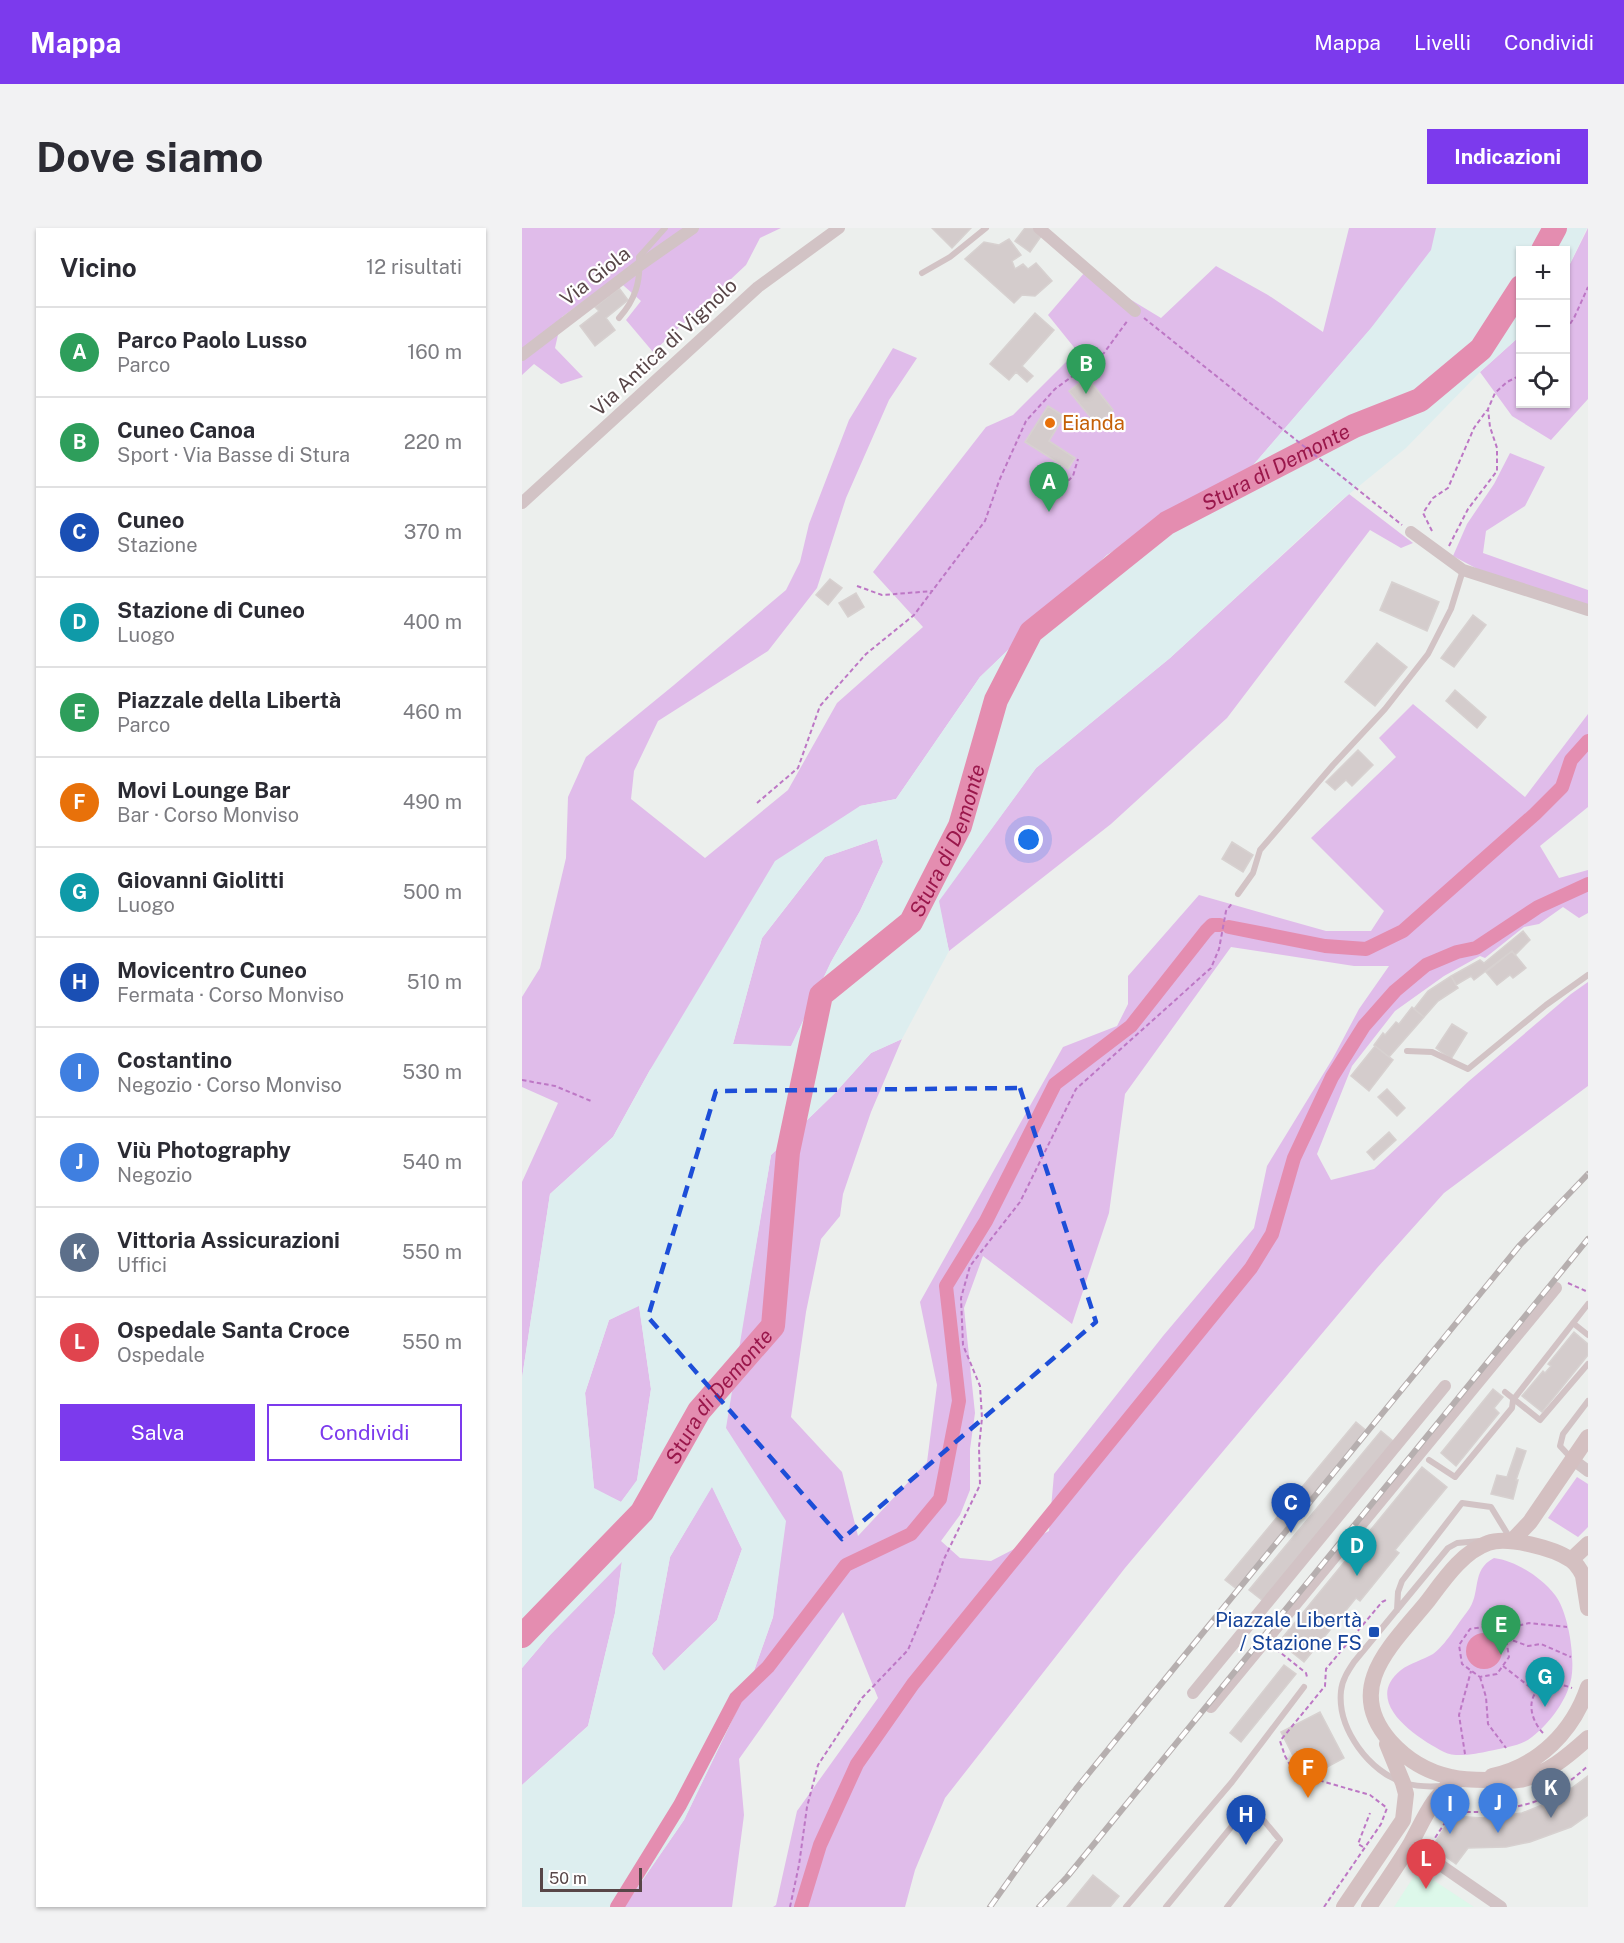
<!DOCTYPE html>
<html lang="it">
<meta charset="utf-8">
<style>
:root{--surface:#fff;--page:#f2f2f3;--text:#2b2b33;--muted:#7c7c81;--line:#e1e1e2;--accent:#7c3aed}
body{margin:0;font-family:"Public Sans",sans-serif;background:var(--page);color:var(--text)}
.controls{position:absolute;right:18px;top:18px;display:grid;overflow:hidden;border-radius:0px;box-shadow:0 2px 4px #0004}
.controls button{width:54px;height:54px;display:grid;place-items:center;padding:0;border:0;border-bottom:2px solid var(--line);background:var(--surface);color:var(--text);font:30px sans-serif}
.scale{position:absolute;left:18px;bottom:15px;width:102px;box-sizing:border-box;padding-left:6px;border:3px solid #584648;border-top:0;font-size:16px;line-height:21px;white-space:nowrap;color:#584648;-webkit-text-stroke:4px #fff;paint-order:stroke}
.you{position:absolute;left:507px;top:612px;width:21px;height:21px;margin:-15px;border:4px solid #fff;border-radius:50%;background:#1a73e8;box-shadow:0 0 0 9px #1a73e833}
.badge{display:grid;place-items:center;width:39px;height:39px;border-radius:50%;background:var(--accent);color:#fff;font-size:20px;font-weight:700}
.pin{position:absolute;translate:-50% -50px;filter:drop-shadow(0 2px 3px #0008)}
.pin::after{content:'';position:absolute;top:32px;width:21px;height:18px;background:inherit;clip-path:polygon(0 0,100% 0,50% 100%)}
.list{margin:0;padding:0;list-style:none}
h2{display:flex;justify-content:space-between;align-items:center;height:78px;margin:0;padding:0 24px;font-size:26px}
h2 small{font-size:20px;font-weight:400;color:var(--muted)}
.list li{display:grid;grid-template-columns:39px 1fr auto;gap:18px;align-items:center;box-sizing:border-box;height:90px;padding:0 24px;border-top:2px solid var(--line)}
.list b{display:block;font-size:22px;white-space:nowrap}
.list p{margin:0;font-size:20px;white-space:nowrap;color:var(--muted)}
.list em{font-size:20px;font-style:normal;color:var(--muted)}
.actions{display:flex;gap:12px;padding:18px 24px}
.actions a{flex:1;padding:14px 0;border:2px solid var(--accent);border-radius:0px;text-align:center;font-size:21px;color:var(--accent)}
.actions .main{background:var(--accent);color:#fff}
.icon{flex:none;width:33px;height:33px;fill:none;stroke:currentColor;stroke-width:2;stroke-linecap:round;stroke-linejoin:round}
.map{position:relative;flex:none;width:1066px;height:1679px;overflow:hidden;border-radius:0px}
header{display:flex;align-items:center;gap:36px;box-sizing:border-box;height:84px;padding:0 30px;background:var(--accent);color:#fff}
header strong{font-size:28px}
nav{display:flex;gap:33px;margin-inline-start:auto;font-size:21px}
.intro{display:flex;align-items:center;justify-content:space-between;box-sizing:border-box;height:144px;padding:0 36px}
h1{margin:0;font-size:42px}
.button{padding:15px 27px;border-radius:0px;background:var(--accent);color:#fff;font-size:21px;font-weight:700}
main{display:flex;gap:36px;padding:0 36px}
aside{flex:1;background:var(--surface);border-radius:0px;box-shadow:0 2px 4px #0004}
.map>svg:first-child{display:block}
.medical{fill:#ddf8ea}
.green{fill:#e0bcea;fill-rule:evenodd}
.sand{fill:#ddeeef;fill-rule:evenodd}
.water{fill:#e48db0}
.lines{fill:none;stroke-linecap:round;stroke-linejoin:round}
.canal{stroke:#e48db0;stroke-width:14}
.river{stroke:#e48db0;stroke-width:24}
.building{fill:#d4cccc;stroke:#d7d1d0;stroke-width:1.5}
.path{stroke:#bd77c5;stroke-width:2;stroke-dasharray:4.5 3;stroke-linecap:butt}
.lane{stroke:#d2c3c5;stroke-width:6}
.street{stroke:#d2c3c5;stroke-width:12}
.secondary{stroke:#d4c0c1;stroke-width:16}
.rail-casing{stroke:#b6afaf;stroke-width:6}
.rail{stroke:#fff;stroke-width:4;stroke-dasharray:11;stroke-linecap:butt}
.marked{fill:none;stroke:#1d4ed8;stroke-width:4.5;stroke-dasharray:12 8;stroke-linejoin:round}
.food-dot{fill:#e8710a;stroke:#fff;stroke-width:2}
.transit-dot{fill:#1a4fb4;stroke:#fff;stroke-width:2}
.labels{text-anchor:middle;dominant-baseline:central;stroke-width:4.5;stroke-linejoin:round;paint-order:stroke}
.street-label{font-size:20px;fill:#584648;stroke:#fff}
.food-label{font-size:20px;fill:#c56008;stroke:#fff;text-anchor:start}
.transit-label{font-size:20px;fill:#164399;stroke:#fff;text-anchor:end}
.water-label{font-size:21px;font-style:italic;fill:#9a174b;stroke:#fff}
</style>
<header>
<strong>Mappa</strong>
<nav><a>Mappa</a><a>Livelli</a><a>Condividi</a></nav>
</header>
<div class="intro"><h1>Dove siamo</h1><a class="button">Indicazioni</a></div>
<main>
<aside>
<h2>Vicino<small>12 risultati</small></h2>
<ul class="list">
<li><span class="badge" style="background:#2e9e5b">A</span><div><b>Parco Paolo Lusso</b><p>Parco</p></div><em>160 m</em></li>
<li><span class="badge" style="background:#2e9e5b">B</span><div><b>Cuneo Canoa</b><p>Sport · Via Basse di Stura</p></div><em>220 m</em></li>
<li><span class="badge" style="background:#1a4fb4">C</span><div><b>Cuneo</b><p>Stazione</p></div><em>370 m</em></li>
<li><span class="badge" style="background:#0f9aa8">D</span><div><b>Stazione di Cuneo</b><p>Luogo</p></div><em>400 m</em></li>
<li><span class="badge" style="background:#2e9e5b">E</span><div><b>Piazzale della Libertà</b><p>Parco</p></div><em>460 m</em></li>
<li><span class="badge" style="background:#e8710a">F</span><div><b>Movi Lounge Bar</b><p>Bar · Corso Monviso</p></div><em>490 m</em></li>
<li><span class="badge" style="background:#0f9aa8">G</span><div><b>Giovanni Giolitti</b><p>Luogo</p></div><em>500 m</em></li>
<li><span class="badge" style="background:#1a4fb4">H</span><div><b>Movicentro Cuneo</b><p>Fermata · Corso Monviso</p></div><em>510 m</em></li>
<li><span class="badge" style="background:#3f7fe0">I</span><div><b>Costantino</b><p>Negozio · Corso Monviso</p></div><em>530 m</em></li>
<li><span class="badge" style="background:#3f7fe0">J</span><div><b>Viù Photography</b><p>Negozio</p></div><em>540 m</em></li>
<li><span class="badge" style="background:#5c6f8a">K</span><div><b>Vittoria Assicurazioni</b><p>Uffici</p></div><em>550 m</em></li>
<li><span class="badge" style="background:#e0444e">L</span><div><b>Ospedale Santa Croce</b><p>Ospedale</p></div><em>550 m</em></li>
</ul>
<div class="actions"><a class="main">Salva</a><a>Condividi</a></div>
</aside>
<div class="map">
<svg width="1066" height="1679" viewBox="0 0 1066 1679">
<rect width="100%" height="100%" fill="#ecefed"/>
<!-- medical -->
<path class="medical" d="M896 1642 952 1679H872Z"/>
<!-- green -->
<path class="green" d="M0 0H259L238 10 224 37 131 124 104 92 119 73 93 50 40 89 33 120 61 149 39 156 12 136 0 147Z
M827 0H920L915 24 727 242 585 327 458 449 374 571 338 578 128 842 91 909 28 966 0 1150V954L36 875 0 859V769L18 740 44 630 46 569 64 529 152 457 264 362 278 334 287 296 327 192 371 120 395 130 367 172 324 270 295 360 246 423 136 493 112 543 109 571 183 630 266 562 315 475 401 399 351 344 464 199 491 187 555 123 526 87 563 44 639 90 694 38 746 67 801 104Z
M1066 0V171L1029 212 990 188 958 144 998 108 999 176H1044V44Z
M988 225 1023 239 1003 278 964 303 961 325 1066 362V379L963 345 931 328 945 296 972 256Z
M827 266 891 315 879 320 848 302 705 490 589 596 427 723 416 673 514 540 648 430Z
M891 476 1003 569 1066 486V579L1018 618 1037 650 1066 642V685L1057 690 1041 679 1017 696 1002 699 963 730 958 728 922 748 873 783 830 838 795 926 809 952 852 941 947 853 1049 766 1066 754V858L922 965 855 1040 603 1340 423 1570 393 1642 383 1679H251L254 1677 275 1583 356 1470 321 1384 217 1531 222 1587 210 1679H102L162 1592 227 1457 251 1389 263 1293 203 1200 249 927 312 866 349 825 380 811 349 884 321 966 318 988 299 1011 284 1084 269 1189 320 1244 336 1308 405 1234 415 1157 398 1074 541 819 595 798 606 776V748L677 667 804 703H849L862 683 789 610 874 529 857 510ZM709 719 832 738H867L837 781 811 830 745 938 732 1000 641 1108 532 1246 527 1303 469 1333 438 1330 419 1313 438 1287 448 1262V1221L453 1185 442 1080 461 1028 550 1096 587 985 603 866Z
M355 611 361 634 338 683 309 734 269 819 211 816 240 710 303 629Z
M117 1077 129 1161 115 1253 99 1274 72 1261 63 1165 87 1092Z
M1055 1249 1066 1256V1299L1056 1309 1026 1290Z
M190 1258 220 1321 195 1392 142 1443 130 1426 148 1329Z
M972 1330C994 1333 1019 1349 1033 1367 1046 1384 1052 1424 1050 1445 1048 1469 1028 1495 1010 1509 999 1518 980 1520 967 1523 954 1526 934 1530 922 1524 896 1511 839 1474 879 1442 888 1435 901 1432 911 1426 923 1418 936 1395 945 1384 960 1366 948 1342 972 1330Z
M100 1333 93 1385 66 1498 0 1557V1440L28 1407Z"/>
<!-- sand -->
<path class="sand" d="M914 0H1065L1044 44V22H999L998 108 958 144 884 220 816 275 648 430 514 540 417 673 427 723 380 811 349 825 312 866 249 927 204 1200 264 1293 251 1389 227 1457 162 1592 102 1679H0V1557L66 1498 93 1385 100 1334 28 1407 0 1440V1150L28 966 91 909 128 842 253 633 338 578 374 571 458 449 585 327 727 242 849 100 909 22ZM355 611 361 634 338 683 309 734 269 818 211 816 240 710 303 629ZM117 1078 129 1161 115 1252 99 1274 72 1260 63 1165 87 1092ZM190 1259 220 1321 195 1392 142 1443 130 1426 148 1329Z"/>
<!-- water -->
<path class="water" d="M944 1423a18 18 0 1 1 36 0a18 18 0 1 1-36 0Z"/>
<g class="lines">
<!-- canal -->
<path class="canal" d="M707 699 803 718 844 721 881 703 1013 586 1040 559 1049 532 1066 513
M95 1679 158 1577 214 1470 246 1439 324 1337 389 1306 418 1271 437 1173 424 1058 464 993 533 856 609 798 684 703 690 697H698
M279 1679 298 1617 335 1536 391 1456 729 1040 750 1006 772 930 810 849 842 798 873 763 904 737 935 724 954 720 1016 679 1066 656"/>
<!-- river -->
<g class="river">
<path d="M1021 22 1033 0"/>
<path id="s1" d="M0 1408 120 1284 177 1183 251 1098 266 924 299 767 389 694 438 598 474 472 509 404 645 295 832 198 898 172 959 121 999 59"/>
</g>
</g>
<!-- building -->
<path class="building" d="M410 0H449L430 20Z
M503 0H511L520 7 508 24 493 13Z
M487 11 499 27 490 33 493 41 501 36 506 41 514 35 530 53 513 68 500 67 492 75 443 31 462 14 477 17Z
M97 60 106 72 84 90 93 102 73 118 58 98 77 83 73 79Z
M513 85 532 102 500 138 511 148 505 154 494 144 487 152 468 136Z
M565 149 591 182 574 196 547 163Z
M526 178 542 188 527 213 553 230 546 241 503 214Z
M308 351 320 360 306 377 294 367Z
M870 354 917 374 905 403 858 382Z
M334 365 342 379 326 389 317 375Z
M951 387 964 397 932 439 919 430Z
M855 415 885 439 853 478 823 454Z
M933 462 964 489 955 500 924 473Z
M836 522 851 537 830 558 824 552 813 562 804 554Z
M710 614 731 627 721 644 700 631Z
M1001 703 1008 712 993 727 990 723 952 752 949 748 934 757 929 748 958 732 962 735Z
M990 723 1004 740 991 750 988 747 975 757 964 744Z
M929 748 936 760 916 773 902 789 892 781 906 763Z
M890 779 902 789 867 829 852 817 861 805 863 807 874 794 877 796Z
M930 796 945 805 929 831 914 820Z
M853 818 871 832 847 863 829 848Z
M865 861 883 880 875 888 856 869Z
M867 904 874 912 852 932 845 924Z
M1052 1104 1066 1116V1127L1020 1184 1000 1168 1021 1143 1023 1145 1029 1138 1026 1136Z
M971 1161 981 1169 972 1180 977 1185 934 1238 919 1225Z
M834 1194 846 1204 716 1362 703 1352Z
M859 1203 876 1217 745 1376 727 1362Z
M995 1220 1004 1223 994 1252H996L991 1271 969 1266 975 1247 985 1249Z
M900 1239 925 1259 873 1322 877 1325 838 1373 834 1370 782 1434 757 1414Z
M762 1437 774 1446 719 1514 708 1505Z
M798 1484 822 1530 783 1551 759 1504Z
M1066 1548V1587L1049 1599 1008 1614 984 1619 946 1620 934 1636 910 1619 930 1588 961 1590 1000 1585 1035 1571Z
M571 1647 597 1668 588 1679H545Z"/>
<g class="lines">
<!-- path -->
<path class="path" d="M622 90 880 297
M1044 102 1052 90 1066 59
M518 241 539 251 547 252 551 248 556 231
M910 303 901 285 911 270 926 260 952 200 965 182
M927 318 946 281 975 243V220L968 199 966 181 973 165 985 154 999 147
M335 358 360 367 411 363
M235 575 276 540 298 478 344 426 392 387 463 293 477 253 504 193 533 161 582 125 606 92
M0 852 33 858 69 873
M1046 1055 1066 1064
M968 1398 984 1410 987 1429 975 1446 958 1449 940 1436 937 1417 948 1401Z
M975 1403 1007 1395 1045 1399
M984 1410 1006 1418 1019 1416 1049 1429
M754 1421 784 1445 785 1449
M981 1438 1013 1463
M958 1449 964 1469 966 1496 984 1520
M1021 1505C998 1480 1010 1445 1050 1460
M943 1526 937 1487 949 1443
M909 1616 930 1584H974L1009 1575 1025 1569 1053 1549 1066 1538
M841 1619 836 1616 848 1585
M268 1679 277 1637 285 1579 296 1537 340 1470 386 1422 413 1357 422 1331 458 1257 457 1219 460 1190 458 1158 441 1117 439 1070 448 1038 498 974 554 861 689 740 697 721 704 683 711 674
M802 1679 859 1596 865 1580 848 1567 789 1550 771 1542 763 1528 758 1513 803 1458 804 1441 860 1374 866 1371"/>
<!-- lane -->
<path class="lane" d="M400 45 428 29 464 0
M97 90C113 72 119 54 117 29L143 0
M716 666 731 645 738 622 811 537 863 481 906 426 929 381 941 342
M885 823 910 824 946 841 1024 777 1066 747
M1051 1095 1066 1107
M983 1164 1018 1192 1066 1136
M1050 1231 1038 1218 1041 1206 1066 1173
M907 1232 933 1249 990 1180 991 1172 1066 1076
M875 1382 876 1364 880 1353 940 1275 969 1279 988 1310
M920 1558C907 1559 896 1559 883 1555 848 1545 815 1501 819 1463 820 1452 826 1443 832 1434L926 1320 935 1315 958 1313
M604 1679 710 1554 782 1459
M644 1679 728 1576 758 1612 705 1679"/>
<!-- street -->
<path class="street" d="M517 0 613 83
M0 127 118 37 171 0
M0 275 236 59 317 0
M889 304 941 342 1066 382
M1050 1231 1066 1243
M671 1465 923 1158
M689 1479 1034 1060
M888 1616 979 1679"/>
<!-- secondary -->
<path class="secondary" d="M990 1313 1008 1294 1066 1209
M1049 1332 1066 1316
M1061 1348 1066 1380
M1066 1358C1062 1349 1057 1337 1049 1332 1032 1320 985 1308 966 1315 940 1324 921 1353 905 1374 870 1417 821 1459 868 1513 885 1532 905 1544 929 1549 941 1552 953 1552 965 1552 976 1552 987 1554 997 1552 1024 1547 1046 1528 1066 1510
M970 1548C1017 1538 1051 1503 1066 1459
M822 1679 881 1592 884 1566 881 1555 865 1516
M847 1679C861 1658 876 1637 889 1615 902 1591 912 1565 936 1551"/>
<!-- rail casing -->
<g class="rail-casing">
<path id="rail" d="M468 1679 500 1634 554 1561 644 1450 998 1017 1066 946
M517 1679 545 1649 1066 1011"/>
</g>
<!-- rail -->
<use href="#rail" class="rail"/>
</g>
<!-- marked area -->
<path class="marked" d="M498 860 574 1094 320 1311 126 1089 194 863Z"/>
<!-- markers -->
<circle class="food-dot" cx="528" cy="195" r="6"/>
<rect class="transit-dot" x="846" y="1398" width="12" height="12" rx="3"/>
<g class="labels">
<!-- street labels -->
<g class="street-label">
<text transform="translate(73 48) rotate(-38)">Via Giola</text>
<text transform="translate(142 119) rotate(-43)">Via Antica di Vignolo</text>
</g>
<!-- food labels -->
<g class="food-label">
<text x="540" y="195">Eianda</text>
</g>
<!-- transit labels -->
<g class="transit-label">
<text x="840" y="1392">Piazzale Libertà<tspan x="840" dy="23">/ Stazione FS</tspan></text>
</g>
<!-- water labels -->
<g class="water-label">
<text stroke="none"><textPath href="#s1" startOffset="1464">Stura di Demonte</textPath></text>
<text stroke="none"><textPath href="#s1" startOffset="942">Stura di Demonte</textPath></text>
<text stroke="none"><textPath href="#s1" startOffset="312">Stura di Demonte</textPath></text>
</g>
</g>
</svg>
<div class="controls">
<button>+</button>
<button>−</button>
<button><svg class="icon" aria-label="locate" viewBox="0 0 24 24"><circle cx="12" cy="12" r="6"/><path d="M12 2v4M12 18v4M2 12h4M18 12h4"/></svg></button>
</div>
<div class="scale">50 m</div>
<div class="you"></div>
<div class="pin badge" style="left:527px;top:284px;background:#2e9e5b">A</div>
<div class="pin badge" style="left:564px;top:166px;background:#2e9e5b">B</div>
<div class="pin badge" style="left:769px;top:1305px;background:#1a4fb4">C</div>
<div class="pin badge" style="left:835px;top:1348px;background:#0f9aa8">D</div>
<div class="pin badge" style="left:979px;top:1427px;background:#2e9e5b">E</div>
<div class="pin badge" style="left:786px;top:1570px;background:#e8710a">F</div>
<div class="pin badge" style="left:1023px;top:1479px;background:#0f9aa8">G</div>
<div class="pin badge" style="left:724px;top:1617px;background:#1a4fb4">H</div>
<div class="pin badge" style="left:928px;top:1606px;background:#3f7fe0">I</div>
<div class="pin badge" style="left:976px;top:1605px;background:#3f7fe0">J</div>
<div class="pin badge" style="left:1029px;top:1590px;background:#5c6f8a">K</div>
<div class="pin badge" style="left:904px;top:1661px;background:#e0444e">L</div>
</div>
</main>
